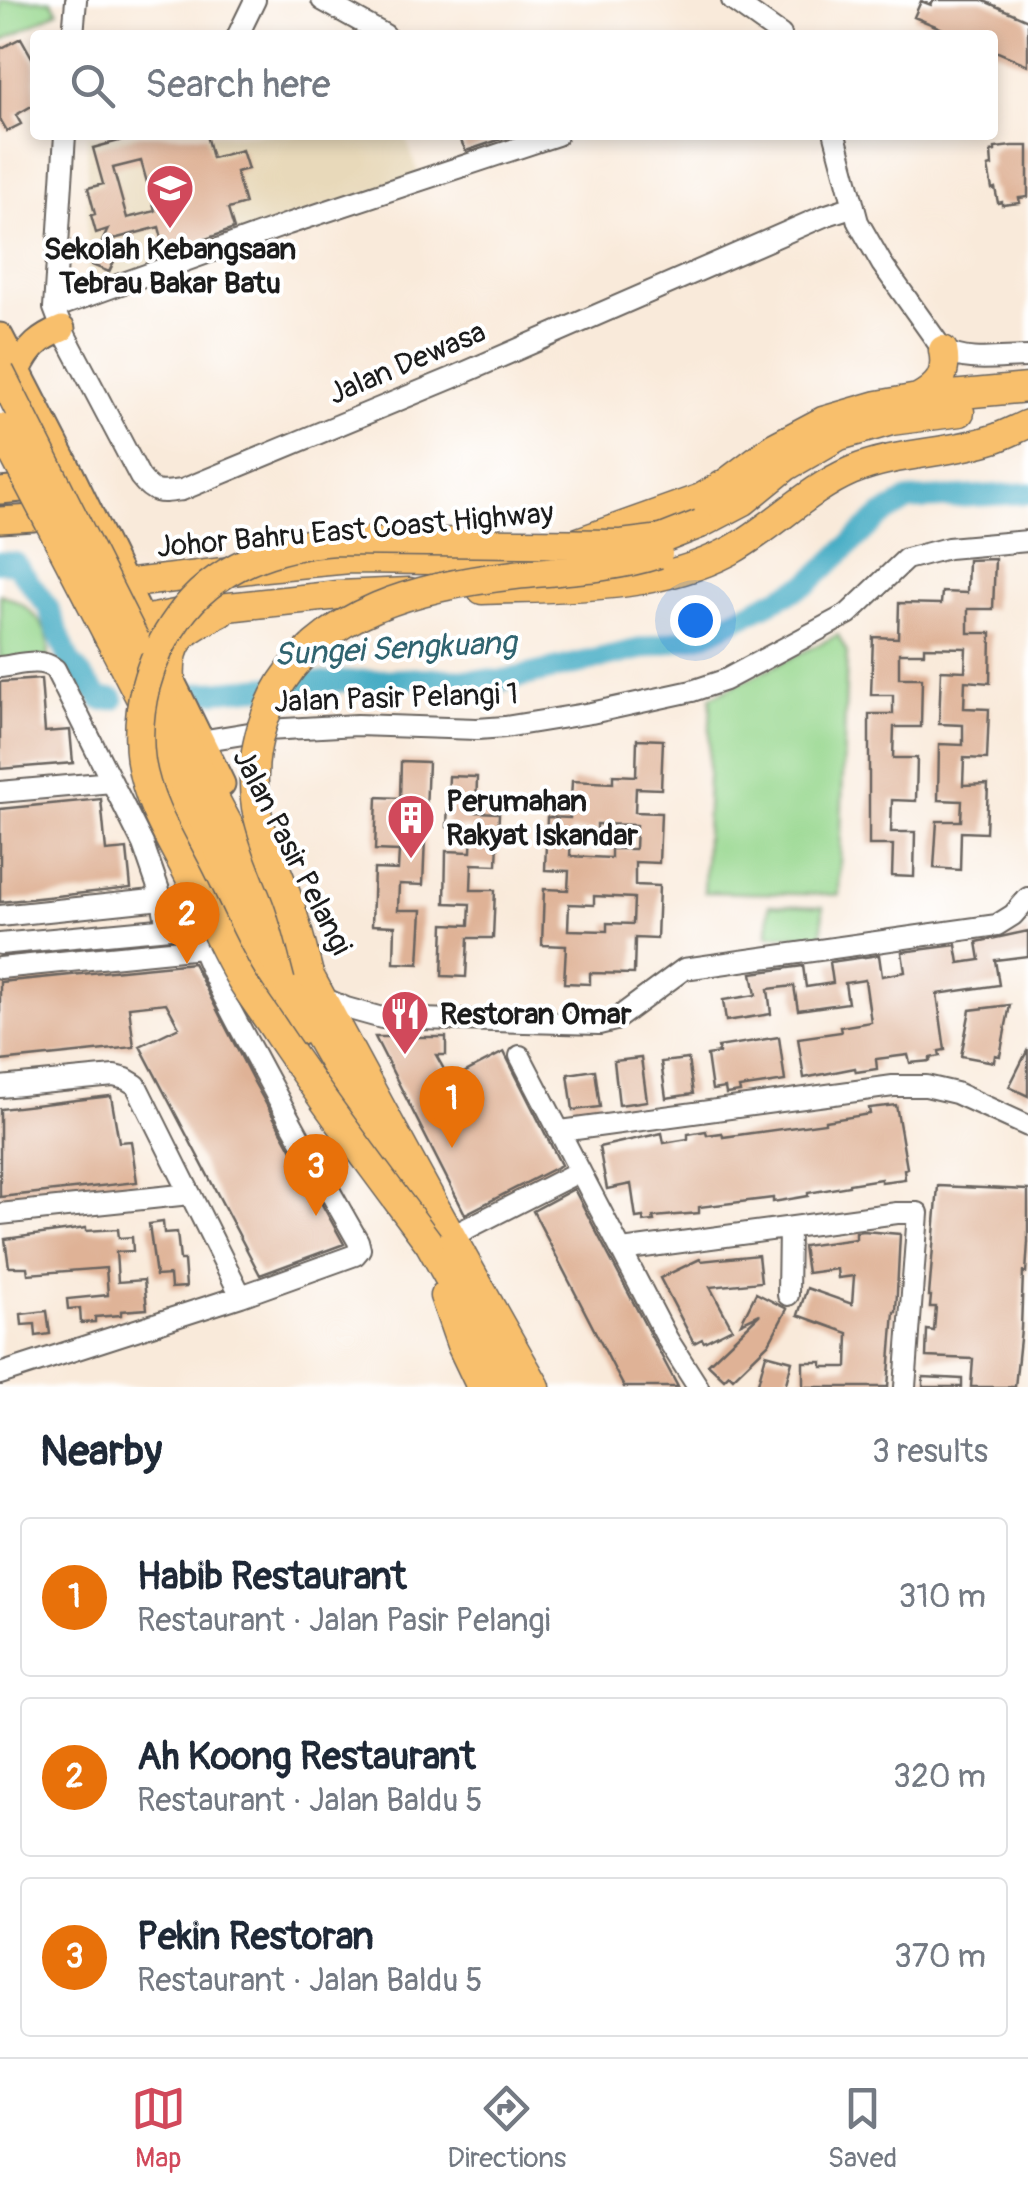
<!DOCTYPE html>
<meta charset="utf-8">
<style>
:root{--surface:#fff;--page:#f6f6f7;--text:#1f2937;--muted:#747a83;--line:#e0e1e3;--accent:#d1495b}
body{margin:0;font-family:Pangolin,sans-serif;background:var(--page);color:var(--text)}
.you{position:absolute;left:695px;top:620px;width:35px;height:35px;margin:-25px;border:8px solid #fff;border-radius:50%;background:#1a73e8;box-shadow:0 0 0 15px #1a73e833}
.badge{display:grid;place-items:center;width:65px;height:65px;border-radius:50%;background:var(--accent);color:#fff;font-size:32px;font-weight:700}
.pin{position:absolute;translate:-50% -82px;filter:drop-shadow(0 2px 5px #0008)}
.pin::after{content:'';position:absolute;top:52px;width:35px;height:30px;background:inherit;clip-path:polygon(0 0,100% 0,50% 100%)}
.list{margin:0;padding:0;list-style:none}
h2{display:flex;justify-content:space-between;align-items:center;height:130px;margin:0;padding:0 40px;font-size:42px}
h2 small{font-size:32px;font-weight:400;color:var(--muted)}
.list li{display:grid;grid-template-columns:65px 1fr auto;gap:30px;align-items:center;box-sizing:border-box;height:160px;margin:0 20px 20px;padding:0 20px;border:2px solid var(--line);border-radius:10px}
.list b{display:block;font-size:38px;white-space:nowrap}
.list p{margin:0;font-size:32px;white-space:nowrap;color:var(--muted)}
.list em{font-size:32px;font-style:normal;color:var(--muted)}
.icon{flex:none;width:55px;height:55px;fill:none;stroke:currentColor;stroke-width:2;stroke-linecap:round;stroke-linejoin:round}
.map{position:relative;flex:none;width:1028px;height:1387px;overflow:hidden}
.search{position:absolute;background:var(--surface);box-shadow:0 5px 15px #0003;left:30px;right:30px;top:30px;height:110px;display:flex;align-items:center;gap:25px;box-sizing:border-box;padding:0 35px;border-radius:10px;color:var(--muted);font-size:38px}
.sheet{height:670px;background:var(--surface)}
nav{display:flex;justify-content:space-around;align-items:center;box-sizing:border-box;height:140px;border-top:2px solid var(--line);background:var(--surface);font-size:28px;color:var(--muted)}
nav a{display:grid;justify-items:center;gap:5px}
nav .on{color:var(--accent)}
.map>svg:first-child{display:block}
.built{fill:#e8d9ba}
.green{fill:#97d78e;stroke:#5a7a55;stroke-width:2.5}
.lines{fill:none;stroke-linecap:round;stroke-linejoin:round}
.river{stroke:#45acc4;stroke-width:22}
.building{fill:#dfb296;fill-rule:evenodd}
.minor-casing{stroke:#69645e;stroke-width:24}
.major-casing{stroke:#69645e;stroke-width:29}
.highway-casing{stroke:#69645e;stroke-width:31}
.minor{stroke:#fff;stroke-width:20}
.major{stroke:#f8bf6c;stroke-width:25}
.highway{stroke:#f8bf6c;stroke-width:28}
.highway-bridge-casing{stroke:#69645e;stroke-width:31;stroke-linecap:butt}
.highway-bridge{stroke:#f8bf6c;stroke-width:28}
.labels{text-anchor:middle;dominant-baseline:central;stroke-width:8;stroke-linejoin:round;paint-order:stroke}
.poi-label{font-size:30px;font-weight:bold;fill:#1c1c1c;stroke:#fff;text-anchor:start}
.street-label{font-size:30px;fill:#1c1c1c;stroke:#fff}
.water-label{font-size:32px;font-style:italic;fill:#306470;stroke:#fff}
</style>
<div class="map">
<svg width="1028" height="1387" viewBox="0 0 1028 1387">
<rect width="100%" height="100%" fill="#fff"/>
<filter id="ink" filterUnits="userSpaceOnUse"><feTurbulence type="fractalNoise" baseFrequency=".01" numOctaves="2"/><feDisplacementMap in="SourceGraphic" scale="20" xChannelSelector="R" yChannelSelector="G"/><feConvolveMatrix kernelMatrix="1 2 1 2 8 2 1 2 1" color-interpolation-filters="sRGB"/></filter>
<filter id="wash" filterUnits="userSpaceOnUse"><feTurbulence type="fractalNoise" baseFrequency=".0048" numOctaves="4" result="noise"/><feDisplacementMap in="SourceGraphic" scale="40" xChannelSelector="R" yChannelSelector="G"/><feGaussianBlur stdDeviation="2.25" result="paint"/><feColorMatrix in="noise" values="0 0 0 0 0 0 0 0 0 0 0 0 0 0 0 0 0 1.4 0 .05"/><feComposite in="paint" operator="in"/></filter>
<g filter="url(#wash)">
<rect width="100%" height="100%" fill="#f9eada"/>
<!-- built -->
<path class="built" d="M87 135H405L419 176 87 286Z"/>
<!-- green -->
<path class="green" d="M0 0H51L58 11 0 42Z
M0 594C28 603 54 627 48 658L0 662Z
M838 635 847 653 839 895 704 892 711 697Z
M769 905 823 907 822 936 768 935Z"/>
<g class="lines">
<!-- river -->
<path class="river" d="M0 562 15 563 48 607 69 660 101 700 114 699
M198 693 309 683 421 678 502 681 706 634 809 583 878 518 908 500 1028 493"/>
</g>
<g id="blocks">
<!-- building -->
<path class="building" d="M934 0H982L1028 20V65L993 50V35H957L914 17 921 1 931 5Z
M21 38 35 63V104L16 115 21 124 7 131 0 119V49Z
M141 135H206L212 158 242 150 248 169 236 172 245 204 228 209 234 229 166 253 159 227 102 242 108 229 96 233 91 215 95 214 88 188 103 184 93 148ZM141 161 155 211 127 218 113 168Z
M458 135H513L466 151Z
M1012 146H1028V197L1019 198 1020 203 1002 205V202L998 203 995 188 992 189 988 167 992 166 991 152 995 151V148Z
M100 247 117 255 109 272 92 265Z
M995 559 993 609H968V633H991L990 683 965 681 964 708 989 709 987 759 964 758 963 785 988 784 986 833 961 832 960 870 934 868 937 821H961L962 801 938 800 939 744 963 745V725L939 724 941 670 965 671 966 648 924 647V653H899V678H922L921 727H894L893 758H917L916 801 892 800 891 832H915L914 877 892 876 893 845H869V714H893V695H871L873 637 898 638 899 603 941 604 942 592 967 593 968 560Z
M41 679 45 732 70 730 73 763 0 769V682Z
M637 739 663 740 661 789 636 788 635 812 661 813 659 863 635 862V885L659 886 657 939 635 938 634 974 590 973V984L564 983 566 946 542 945 544 889 568 890 569 871 545 870 547 817 570 818 572 781 613 783V775L636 776ZM597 824 636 825 635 849H611V858L570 856 571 831 597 832ZM594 896 634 898 633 924 607 923V931L568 930 569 904 594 905Z
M401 761 428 762 426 812 400 811 399 836 425 837 423 885 399 884 398 910H422L419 964 394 963 395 926 372 925 374 869 398 870 399 851 375 850 377 797 400 798Z
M449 776 477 777 476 812 499 813 497 865 472 864 471 890H495L493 938H468L466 977 442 976 444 924 469 925 470 904 445 903 446 851 471 852 472 828 447 827Z
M101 799 106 851 127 849 131 888 0 902V809Z
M1028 931V956L995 960 999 985 937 994 945 1050 939 1051 940 1056 930 1058V1061L910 1063 908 1055 876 1059 877 1069 856 1072 855 1068 804 1078 798 1038 841 1032 840 1027 871 1022 865 980 845 983 848 1003 798 1010 794 986 768 989 771 1014 726 1021 723 1000 756 995 752 973 803 966 806 987 833 983 830 962 879 955 882 976 905 972 902 952 956 945 959 963 980 960 977 942Z
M193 963 254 1082 344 1244 260 1275 140 1046 179 1027 166 1003 129 1007 134 1047 0 1061V982Z
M1010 1005 1000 1056 995 1055 994 1062 961 1056 970 1010Z
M375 1037H446V1055H436L450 1080 504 1052 561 1165 465 1214Z
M779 1037 785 1081 739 1088 740 1092 726 1094 725 1088 712 1090 707 1055 719 1053 718 1047Z
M1028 1049V1096L1009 1087Z
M641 1058 647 1101 619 1105 614 1061Z
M688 1059 693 1094 666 1098 661 1062Z
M595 1070 600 1107 573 1110 568 1074Z
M111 1096 119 1142 131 1141 137 1182 0 1197V1109Z
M896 1105 907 1168 904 1169 905 1179 881 1182V1179L849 1184V1186L808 1193V1196L773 1202V1198L699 1207V1213L653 1217 654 1221 644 1222 643 1217 636 1218 631 1184 607 1189 599 1147 662 1133 664 1143 688 1139V1134L706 1131 707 1135 722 1133 723 1137 825 1123V1121L870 1114 869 1108Z
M938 1186 1028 1190V1242L1026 1273 1023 1272 1021 1329 1015 1387H971L973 1359 926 1357 927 1330 934 1331 936 1307H930L931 1296H929Z
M574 1189 653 1340 678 1387H624L617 1374 533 1211Z
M163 1222 164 1233 177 1232 180 1260H184L186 1287 171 1288 170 1275 156 1276 149 1224Z
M86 1228V1231L118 1229 119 1238 132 1237 133 1251 116 1252 118 1282 144 1280 147 1309 121 1311V1315L95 1317V1322L81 1323 80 1308 68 1309 67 1299 108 1295 106 1268 28 1274 27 1267H9L5 1239Z
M863 1231 900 1234 896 1312H894L888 1387H803V1362H822V1367H847L848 1333 798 1315 807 1288 852 1304 854 1276 838 1278 837 1269 807 1273 803 1246 856 1239V1232Z
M758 1255 761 1282 710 1287 732 1328 704 1342 702 1339 694 1343 660 1278 700 1259 701 1261Z
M756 1293 787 1309 769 1343 733 1378 729 1374 724 1379 708 1364 760 1314 741 1323Z
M47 1311 50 1334 36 1336 35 1324 22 1325 21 1314Z
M766 1354 792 1361 785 1387H757Z
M923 1377 962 1379V1387H923Z"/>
</g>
</g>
<g filter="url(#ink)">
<use href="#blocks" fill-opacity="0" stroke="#69645e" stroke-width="2.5"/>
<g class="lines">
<!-- minor casing -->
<g class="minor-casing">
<path id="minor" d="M322 0 385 35
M732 0 781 35
M73 35 76 0
M238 35 255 0
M65 135 54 308 62 329 140 477C154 495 160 493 182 490L452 378 824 216 854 206
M835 135 858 222 882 264 943 350C967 364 1001 357 1028 357
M54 308 288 224 557 135
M0 667C18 665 40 657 55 669L143 844 162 899 167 928
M200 741 267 730 357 725 477 729 505 727 591 713 692 691 725 680 848 614 906 559 948 548 1028 541
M0 792 112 782
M0 916 162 899
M0 944 180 927
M0 968 201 948
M330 1001 346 1008 382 1018 599 1024 615 1020 684 969 997 925 1013 915 1028 898
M520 1056 668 1340 698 1387
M0 1087 114 1076 126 1079 136 1085 241 1296
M561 1131 893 1086H926L956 1093 1028 1126
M0 1214 190 1194
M460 1232 580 1171
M622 1250 897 1213H918L905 1387
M788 1295 789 1228
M0 1374 241 1296 355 1255 360 1249 358 1241C322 1178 287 1116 253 1052 231 1011 208 970 194 926"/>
</g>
<!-- major casing -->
<g class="major-casing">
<path id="major" d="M0 336 70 472 222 784
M19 369C29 347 40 338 62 329
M0 491 22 489 48 480
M0 520 34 518 63 507
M140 727 217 885 300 1032"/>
</g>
<!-- highway casing -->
<g class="highway-casing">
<path id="highway" d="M918 398C939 386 948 375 943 350
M700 524 744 501 787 466 839 436 891 421 960 412
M578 542 701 498 726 483 774 447 823 421 878 405 918 398 1028 388
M482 590C565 587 654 591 730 551 772 528 807 490 851 471 896 452 947 454 993 439 1005 435 1016 429 1028 424
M88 597 124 584 265 567 350 559 434 560 504 556 531 552
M107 635 143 620 191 611 339 595 409 592
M115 649 278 966 354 1098 429 1243 510 1387
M144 658C191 759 246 856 298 954 376 1099 454 1244 536 1387
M171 681C168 639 184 631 220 613
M444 1296 461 1345 481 1387"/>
</g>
<!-- minor -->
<use href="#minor" class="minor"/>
<!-- major -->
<use href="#major" class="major"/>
<!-- highway -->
<use href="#highway" class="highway"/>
<!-- highway-bridge casing -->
<g class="highway-bridge-casing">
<path id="highway-bridge" d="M0 372 135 640
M0 428 115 649
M309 974C302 948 296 920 286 894 275 865 262 838 256 807 250 769 257 731 274 696 318 609 426 585 515 575 563 570 612 569 658 554
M429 1243C377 1173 325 1105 277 1033 265 1014 250 995 239 976 221 945 207 912 191 880 172 842 148 805 141 762 134 711 148 659 178 618 215 566 275 545 336 541L621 544 662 539 700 524"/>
</g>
<!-- highway-bridge -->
<use href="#highway-bridge" class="highway-bridge"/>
</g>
</g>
<!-- icons -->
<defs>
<g id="school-pin" transform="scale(2.5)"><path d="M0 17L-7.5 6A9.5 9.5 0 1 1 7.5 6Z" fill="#d1495b" stroke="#fff"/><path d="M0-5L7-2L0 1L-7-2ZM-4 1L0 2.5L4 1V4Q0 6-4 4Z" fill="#fff"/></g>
<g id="building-pin" transform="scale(2.5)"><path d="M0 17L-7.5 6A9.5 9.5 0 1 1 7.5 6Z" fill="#d1495b" stroke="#fff"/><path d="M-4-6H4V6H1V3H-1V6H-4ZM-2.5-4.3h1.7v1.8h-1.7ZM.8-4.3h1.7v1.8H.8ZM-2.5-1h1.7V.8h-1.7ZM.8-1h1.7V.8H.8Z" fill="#fff"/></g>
<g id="restaurant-pin" transform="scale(2.5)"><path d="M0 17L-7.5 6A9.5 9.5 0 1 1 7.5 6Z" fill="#d1495b" stroke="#fff"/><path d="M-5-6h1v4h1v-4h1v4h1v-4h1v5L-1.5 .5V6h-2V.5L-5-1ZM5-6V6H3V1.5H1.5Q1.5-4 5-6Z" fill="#fff"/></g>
</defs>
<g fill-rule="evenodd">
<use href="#school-pin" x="170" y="188"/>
<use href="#building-pin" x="411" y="818"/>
<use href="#restaurant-pin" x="405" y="1014"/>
</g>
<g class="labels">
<!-- poi labels -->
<g class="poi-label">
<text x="170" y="249" text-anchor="middle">Sekolah Kebangsaan<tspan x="170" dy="34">Tebrau Bakar Batu</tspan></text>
<text x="446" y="801">Perumahan<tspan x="446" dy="34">Rakyat Iskandar</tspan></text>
<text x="440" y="1014">Restoran Omar</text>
</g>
<!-- street labels -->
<g class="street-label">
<text transform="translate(407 363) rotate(-23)">Jalan Dewasa</text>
<text transform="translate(355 530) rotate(-5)">Johor Bahru East Coast Highway</text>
<text transform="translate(396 698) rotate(-2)">Jalan Pasir Pelangi 1</text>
<text transform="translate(292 852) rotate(63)">Jalan Pasir Pelangi</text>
</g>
<!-- water labels -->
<g class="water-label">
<text transform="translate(395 649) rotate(-3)">Sungei Sengkuang</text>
</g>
</g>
</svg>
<div class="you"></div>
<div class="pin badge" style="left:452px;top:1148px;background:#e8710a">1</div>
<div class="pin badge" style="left:187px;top:964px;background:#e8710a">2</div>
<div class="pin badge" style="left:316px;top:1216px;background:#e8710a">3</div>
<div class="search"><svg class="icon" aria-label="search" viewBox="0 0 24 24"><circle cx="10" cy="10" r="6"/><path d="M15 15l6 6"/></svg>Search here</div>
</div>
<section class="sheet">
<h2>Nearby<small>3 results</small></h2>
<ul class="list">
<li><span class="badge" style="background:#e8710a">1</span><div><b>Habib Restaurant</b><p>Restaurant · Jalan Pasir Pelangi</p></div><em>310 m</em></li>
<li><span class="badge" style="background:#e8710a">2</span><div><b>Ah Koong Restaurant</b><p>Restaurant · Jalan Baldu 5</p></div><em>320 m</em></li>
<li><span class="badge" style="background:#e8710a">3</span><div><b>Pekin Restoran</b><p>Restaurant · Jalan Baldu 5</p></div><em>370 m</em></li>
</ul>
</section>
<nav>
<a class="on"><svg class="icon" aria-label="map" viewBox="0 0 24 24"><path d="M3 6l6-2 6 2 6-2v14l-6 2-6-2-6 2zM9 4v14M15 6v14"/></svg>Map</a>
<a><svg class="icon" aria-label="directions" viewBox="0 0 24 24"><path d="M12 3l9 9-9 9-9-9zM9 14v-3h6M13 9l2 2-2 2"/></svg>Directions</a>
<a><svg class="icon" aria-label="saved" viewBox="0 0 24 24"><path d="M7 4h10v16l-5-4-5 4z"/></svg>Saved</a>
</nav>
